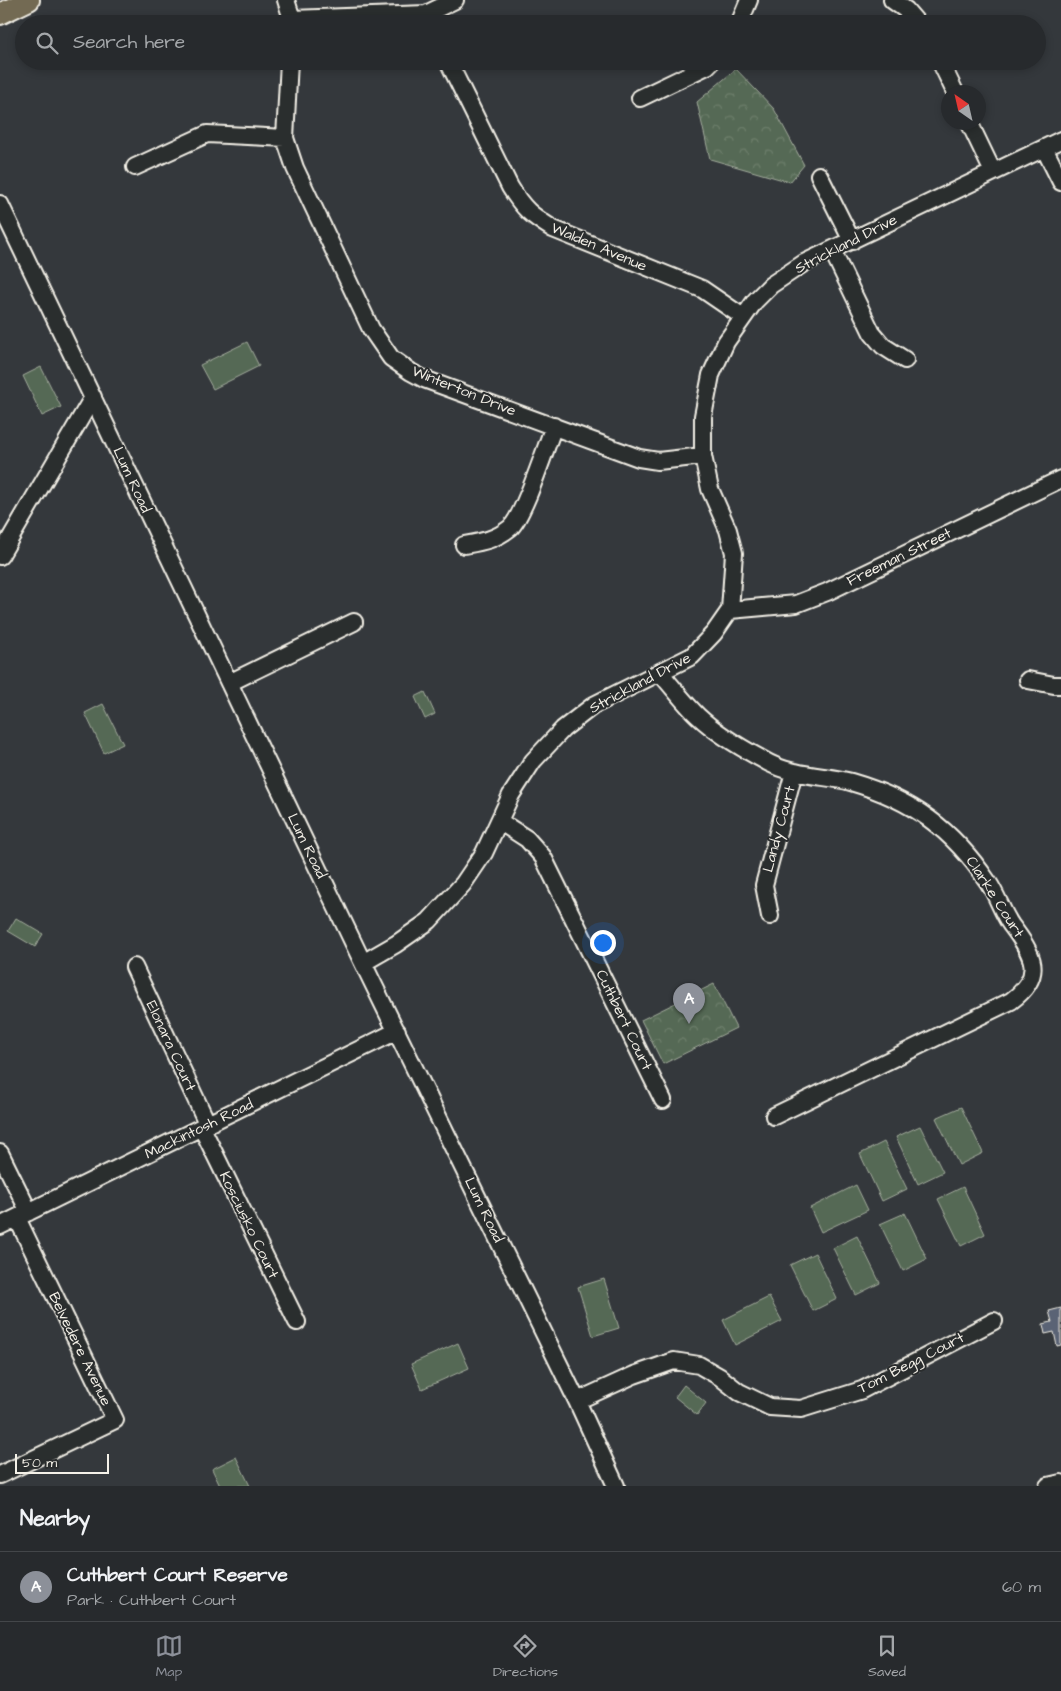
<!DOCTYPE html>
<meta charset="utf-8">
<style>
:root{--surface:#272a2d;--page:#2f3235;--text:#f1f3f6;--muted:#a4a7aa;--line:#434649;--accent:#8c9099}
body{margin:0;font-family:"Architects Daughter",sans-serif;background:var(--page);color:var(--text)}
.compass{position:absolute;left:941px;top:85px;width:45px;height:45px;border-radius:50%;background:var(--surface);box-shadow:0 2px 8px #0003;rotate:326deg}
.scale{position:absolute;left:15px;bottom:12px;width:94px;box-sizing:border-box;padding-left:5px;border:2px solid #f4f1e8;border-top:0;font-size:14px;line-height:18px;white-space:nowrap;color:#f4f1e8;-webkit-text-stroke:4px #2a2d2e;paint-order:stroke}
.you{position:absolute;left:602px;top:942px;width:18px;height:18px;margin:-12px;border:4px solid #fff;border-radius:50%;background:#1a73e8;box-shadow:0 0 0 8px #1a73e833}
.badge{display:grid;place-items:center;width:32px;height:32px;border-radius:50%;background:var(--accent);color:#fff;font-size:16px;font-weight:700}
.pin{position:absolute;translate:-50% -41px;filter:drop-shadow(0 1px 2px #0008)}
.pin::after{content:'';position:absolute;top:26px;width:18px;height:15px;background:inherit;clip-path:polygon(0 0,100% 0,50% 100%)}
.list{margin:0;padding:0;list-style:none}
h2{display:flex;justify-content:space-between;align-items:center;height:65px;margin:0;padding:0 20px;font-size:21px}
h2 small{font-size:16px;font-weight:400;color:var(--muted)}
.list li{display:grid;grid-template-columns:32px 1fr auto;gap:15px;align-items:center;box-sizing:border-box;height:70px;padding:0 20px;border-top:1px solid var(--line)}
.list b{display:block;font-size:19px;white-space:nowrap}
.list p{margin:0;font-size:16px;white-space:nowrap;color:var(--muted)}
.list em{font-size:16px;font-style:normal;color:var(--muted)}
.icon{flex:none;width:28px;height:28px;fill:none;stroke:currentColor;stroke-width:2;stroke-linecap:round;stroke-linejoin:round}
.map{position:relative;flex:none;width:1061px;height:1486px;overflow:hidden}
.search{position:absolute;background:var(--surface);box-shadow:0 2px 8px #0003;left:15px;right:15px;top:15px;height:55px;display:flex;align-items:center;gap:12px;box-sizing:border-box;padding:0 18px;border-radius:28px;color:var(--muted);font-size:19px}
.sheet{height:135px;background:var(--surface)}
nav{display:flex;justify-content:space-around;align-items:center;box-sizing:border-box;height:70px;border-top:1px solid var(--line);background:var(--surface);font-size:14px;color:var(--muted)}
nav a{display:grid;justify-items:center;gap:2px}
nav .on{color:var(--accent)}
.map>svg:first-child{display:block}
.park{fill:url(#park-crowns);stroke:#a4ad9e}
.pitch{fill:#556954;stroke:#a4ad9e}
.building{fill:#5a6374;stroke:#f4f1e8}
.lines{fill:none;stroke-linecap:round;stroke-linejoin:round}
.minor-casing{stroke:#f4f1e8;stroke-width:20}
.major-casing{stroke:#f4f1e8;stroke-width:24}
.minor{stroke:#2a2d2e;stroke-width:16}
.major{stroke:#736b52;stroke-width:20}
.labels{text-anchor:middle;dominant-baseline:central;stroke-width:4;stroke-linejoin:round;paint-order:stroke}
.street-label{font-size:15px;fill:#f4f1e8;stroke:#2a2d2e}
</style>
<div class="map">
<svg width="1061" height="1486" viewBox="0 0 1061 1486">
<defs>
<pattern id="park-crowns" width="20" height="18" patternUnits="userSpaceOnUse" patternTransform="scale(1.25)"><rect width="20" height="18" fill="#556954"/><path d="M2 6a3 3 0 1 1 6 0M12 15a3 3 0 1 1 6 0" fill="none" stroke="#6e7f6d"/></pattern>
</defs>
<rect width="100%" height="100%" fill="#34383c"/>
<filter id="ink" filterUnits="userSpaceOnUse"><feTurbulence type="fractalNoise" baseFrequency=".02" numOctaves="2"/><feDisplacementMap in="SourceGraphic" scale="10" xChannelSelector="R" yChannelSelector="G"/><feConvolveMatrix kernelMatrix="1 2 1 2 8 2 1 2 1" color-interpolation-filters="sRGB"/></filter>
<g filter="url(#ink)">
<!-- park -->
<path class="park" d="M736 69 774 109 804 165 790 182 710 159 697 102Z
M714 984 736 1028 663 1064 641 1020Z"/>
<!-- pitch -->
<path class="pitch" d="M247 342 259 366 213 389 200 365Z
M41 367 61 407 42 416 23 376Z
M425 692 435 714 425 719 415 697Z
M103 704 123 744 104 753 85 713Z
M16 918 43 934 35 947 8 931Z
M961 1107 983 1153 959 1165 936 1118Z
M920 1126 943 1172 918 1184 896 1137Z
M884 1142 907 1189 882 1201 860 1154Z
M856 1185 868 1210 821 1232 810 1208Z
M963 1187 985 1234 961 1246 938 1199Z
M905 1213 927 1259 903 1271 880 1224Z
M857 1236 880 1283 856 1295 833 1248Z
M815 1253 837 1299 813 1311 790 1265Z
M604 1279 619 1328 593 1336 578 1287Z
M769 1297 782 1321 735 1345 723 1320Z
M458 1343 469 1368 422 1389 411 1364Z
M684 1385 706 1403 697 1415 675 1397Z
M236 1457 250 1486H220L212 1469Z"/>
<!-- building -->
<path class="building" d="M1061 1308V1345L1057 1346 1054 1332 1045 1334 1043 1324 1052 1322 1049 1311Z"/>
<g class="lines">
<!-- minor casing -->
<g class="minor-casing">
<path id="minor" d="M286 0 292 19 291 24
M892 0 906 10 918 24
M292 19 426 14 455 0
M739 24 749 0
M289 61 285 138 295 168 371 329 391 358 411 372 424 379 639 458 658 461 703 456
M448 61 510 187C524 210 531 215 553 229L702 289 743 317
M940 61 955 92
M640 98 707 66 712 61
M969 122 993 172
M1044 148 1061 182
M135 167 207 134 285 138
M819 175 852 241
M0 204 363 963 577 1401 616 1486
M832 250 872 333 883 346 905 360
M464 545C481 542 495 540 510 528 524 516 546 446 554 426
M0 556 93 397
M730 610 796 604 827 592 1061 479
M660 673C673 687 684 703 698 716 716 733 738 746 760 758 770 764 784 770 795 772 814 777 833 777 851 782 913 800 952 829 988 882 997 895 1002 912 1011 925 1033 954 1046 975 1011 1001L774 1116
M1028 680 1054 685H1061
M229 683 354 622
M499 821 527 839 543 857 663 1100
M770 916 764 885 794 772
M363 963 396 944 429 921 463 884 484 853 511 795 533 761 563 729 594 705 692 656 714 633 730 610 734 553 728 530 710 489 703 456V416L711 375 726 342 755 301 771 285 804 263 1061 140
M134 967 208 1125
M202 1128 297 1322
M0 1153 29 1212
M0 1226 397 1031
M577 1401 634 1375 674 1361 699 1365 720 1377 739 1392 770 1407 801 1409 862 1390 994 1321
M0 1475 115 1420 17 1218
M1048 1486 1061 1483"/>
</g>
<!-- major casing -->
<g class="major-casing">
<path id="major" d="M0 14 29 0"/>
</g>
<!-- minor -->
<use href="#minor" class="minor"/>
<!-- major -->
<use href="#major" class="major"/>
</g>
</g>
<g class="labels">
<!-- street labels -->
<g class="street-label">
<text transform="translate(846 244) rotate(-27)">Strickland Drive</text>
<text transform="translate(599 247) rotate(23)">Walden Avenue</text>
<text transform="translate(464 391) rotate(22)">Winterton Drive</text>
<text transform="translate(132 480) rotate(65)">Lum Road</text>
<text transform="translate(899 557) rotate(-26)">Freeman Street</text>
<text transform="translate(640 683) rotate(-28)">Strickland Drive</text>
<text transform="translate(779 829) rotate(-75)">Landy Court</text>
<text transform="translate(307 846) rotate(64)">Lum Road</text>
<text transform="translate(995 897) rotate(57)">Clarke Court</text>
<text transform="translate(624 1020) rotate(64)">Cuthbert Court</text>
<text transform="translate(171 1046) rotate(65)">Elonara Court</text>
<text transform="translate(199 1129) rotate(-26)">Mackintosh Road</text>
<text transform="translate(484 1210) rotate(64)">Lum Road</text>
<text transform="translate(249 1225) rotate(64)">Kosciusko Court</text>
<text transform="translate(80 1349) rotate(64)">Belvedere Avenue</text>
<text transform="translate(911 1363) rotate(-27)">Tom Begg Court</text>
</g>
</g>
</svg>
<svg class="compass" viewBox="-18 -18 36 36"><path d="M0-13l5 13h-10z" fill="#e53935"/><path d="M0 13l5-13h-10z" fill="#a4a7aa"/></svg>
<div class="scale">50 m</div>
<div class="you"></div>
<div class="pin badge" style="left:689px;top:1024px">A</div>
<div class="search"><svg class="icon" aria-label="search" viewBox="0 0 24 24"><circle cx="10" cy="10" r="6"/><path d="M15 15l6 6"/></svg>Search here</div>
</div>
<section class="sheet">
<h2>Nearby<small></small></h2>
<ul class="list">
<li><span class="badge">A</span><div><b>Cuthbert Court Reserve</b><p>Park · Cuthbert Court</p></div><em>60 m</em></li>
</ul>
</section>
<nav>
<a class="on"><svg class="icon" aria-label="map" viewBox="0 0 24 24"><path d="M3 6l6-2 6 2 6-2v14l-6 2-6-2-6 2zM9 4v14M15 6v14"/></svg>Map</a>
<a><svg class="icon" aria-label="directions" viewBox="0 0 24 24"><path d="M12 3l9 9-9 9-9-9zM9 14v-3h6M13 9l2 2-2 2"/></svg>Directions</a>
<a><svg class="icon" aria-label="saved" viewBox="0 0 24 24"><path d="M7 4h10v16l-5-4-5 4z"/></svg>Saved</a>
</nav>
